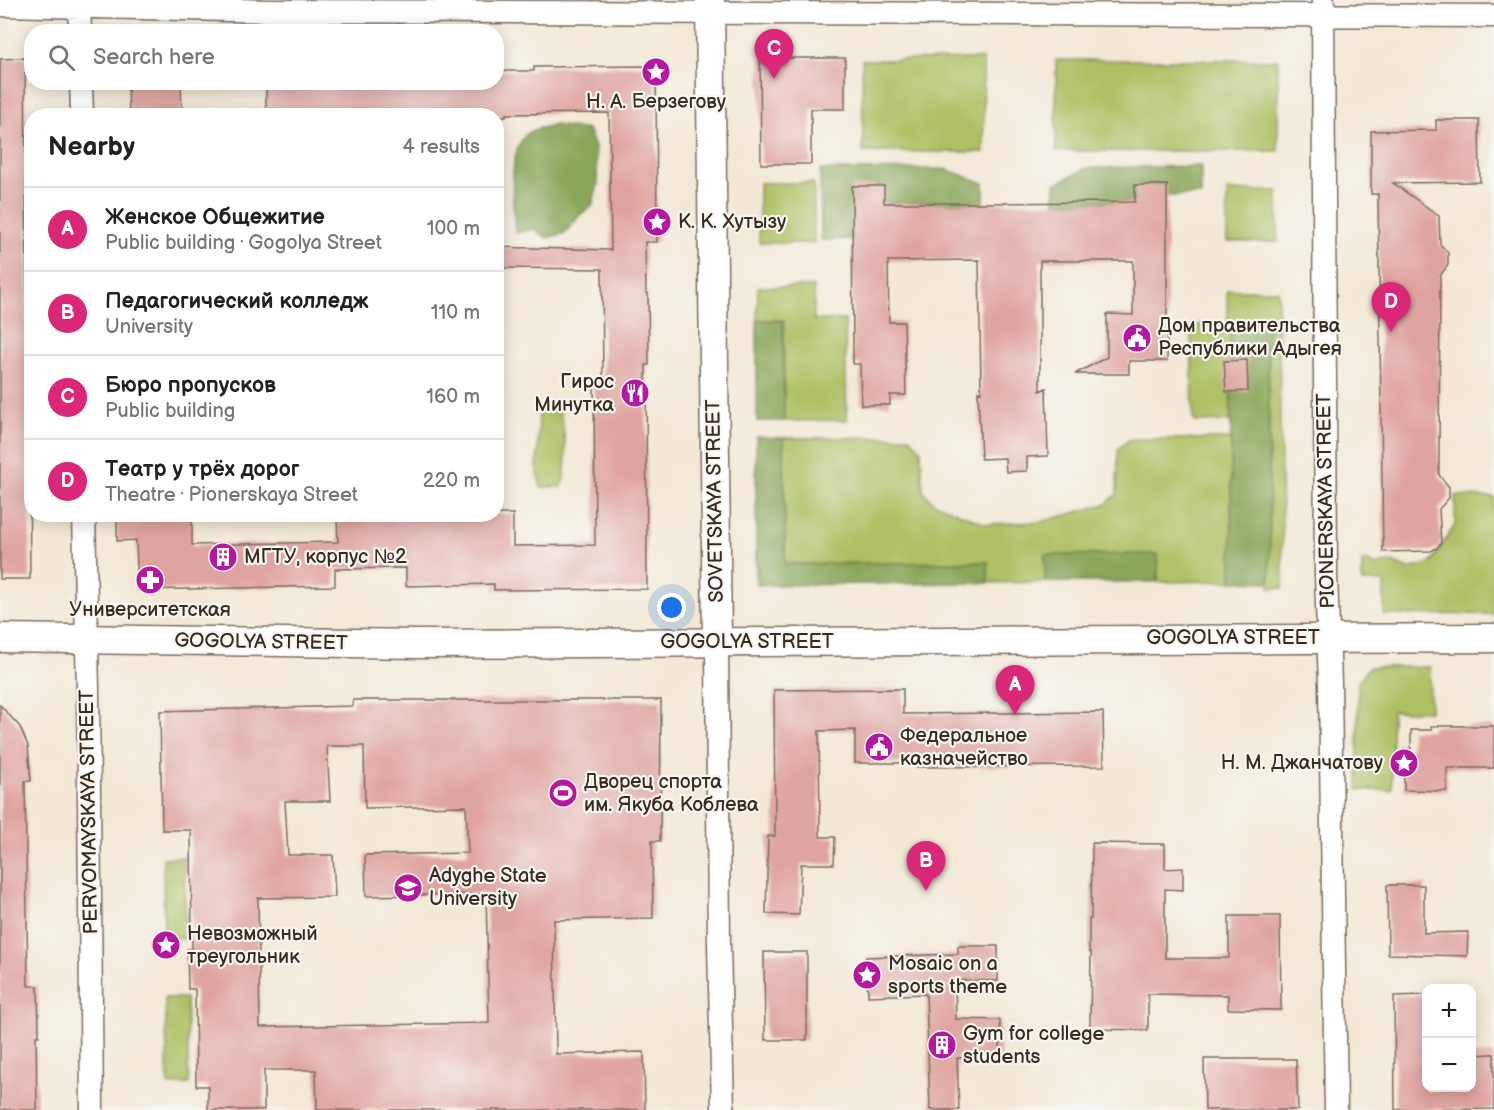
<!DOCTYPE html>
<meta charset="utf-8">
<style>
:root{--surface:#fff;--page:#f6f6f6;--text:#222;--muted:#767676;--line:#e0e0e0;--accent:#db2777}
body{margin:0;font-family:"Balsamiq Sans",sans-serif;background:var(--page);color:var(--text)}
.controls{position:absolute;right:18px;bottom:18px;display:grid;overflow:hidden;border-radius:12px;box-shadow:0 3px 15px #0003}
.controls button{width:54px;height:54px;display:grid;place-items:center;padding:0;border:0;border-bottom:2px solid var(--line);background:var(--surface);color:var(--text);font:30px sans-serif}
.you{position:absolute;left:672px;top:608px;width:21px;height:21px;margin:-15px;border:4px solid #fff;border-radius:50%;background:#1a73e8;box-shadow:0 0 0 9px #1a73e833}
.badge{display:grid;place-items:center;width:39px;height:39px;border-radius:50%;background:var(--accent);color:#fff;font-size:20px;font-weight:700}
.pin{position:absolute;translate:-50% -50px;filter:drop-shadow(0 2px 3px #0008)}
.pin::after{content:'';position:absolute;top:32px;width:21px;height:18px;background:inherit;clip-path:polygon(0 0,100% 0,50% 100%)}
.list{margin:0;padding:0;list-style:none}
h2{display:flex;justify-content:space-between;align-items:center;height:78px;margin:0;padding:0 24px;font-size:26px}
h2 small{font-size:20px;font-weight:400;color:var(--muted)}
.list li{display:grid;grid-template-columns:39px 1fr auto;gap:18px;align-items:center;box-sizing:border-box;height:84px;padding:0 24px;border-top:2px solid var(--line)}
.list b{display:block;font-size:22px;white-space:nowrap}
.list p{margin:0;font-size:20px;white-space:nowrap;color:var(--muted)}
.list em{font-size:20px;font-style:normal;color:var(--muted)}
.icon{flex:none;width:33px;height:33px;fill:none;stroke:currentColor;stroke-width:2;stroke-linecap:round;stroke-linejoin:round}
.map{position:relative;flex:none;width:1494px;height:1110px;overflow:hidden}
.search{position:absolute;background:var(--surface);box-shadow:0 3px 15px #0003;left:24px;top:24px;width:480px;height:66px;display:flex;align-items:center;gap:15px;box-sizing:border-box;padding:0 21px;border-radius:24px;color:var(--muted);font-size:22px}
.panel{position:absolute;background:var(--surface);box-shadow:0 3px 15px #0003;left:24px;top:108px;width:480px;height:414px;border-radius:24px}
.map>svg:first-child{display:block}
.green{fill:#aec064;stroke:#747541;stroke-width:1.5}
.forest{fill:#8aa65a;stroke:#62683c;stroke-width:1.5}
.building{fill:#e0a4a0;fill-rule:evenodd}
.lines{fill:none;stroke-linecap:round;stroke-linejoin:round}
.minor-casing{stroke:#7b6c5e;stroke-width:25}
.major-casing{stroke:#7b6c5e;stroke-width:31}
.minor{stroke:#fff;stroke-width:22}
.major{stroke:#fff;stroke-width:28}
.labels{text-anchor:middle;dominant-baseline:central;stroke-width:4.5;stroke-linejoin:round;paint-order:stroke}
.poi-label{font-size:20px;fill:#3b2a1e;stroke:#f6f6f2;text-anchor:start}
.street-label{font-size:20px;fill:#3b2a1e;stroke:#f6f6f2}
</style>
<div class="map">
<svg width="1494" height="1110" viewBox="0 0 1494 1110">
<rect width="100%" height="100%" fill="#f6f6f2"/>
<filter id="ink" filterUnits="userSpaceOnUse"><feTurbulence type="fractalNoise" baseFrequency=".0167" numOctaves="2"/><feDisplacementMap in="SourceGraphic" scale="12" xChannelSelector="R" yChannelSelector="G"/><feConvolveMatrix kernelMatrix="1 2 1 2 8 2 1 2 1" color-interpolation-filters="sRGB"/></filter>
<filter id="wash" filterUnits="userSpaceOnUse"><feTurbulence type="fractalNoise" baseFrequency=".008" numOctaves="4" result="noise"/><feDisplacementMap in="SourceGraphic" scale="24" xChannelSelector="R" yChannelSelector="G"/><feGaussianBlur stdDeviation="1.35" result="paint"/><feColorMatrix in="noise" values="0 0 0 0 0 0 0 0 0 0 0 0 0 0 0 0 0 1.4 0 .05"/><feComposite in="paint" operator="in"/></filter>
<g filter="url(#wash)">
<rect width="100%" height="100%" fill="#f3e8d6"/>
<!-- green -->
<path class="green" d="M983 59 984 152H863L862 60Z
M1056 60H1278V151H1056Z
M759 183H814V243H759Z
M1227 191H1278V242H1227Z
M758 287H814V320H845L847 420 784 421V320H757Z
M1227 290H1278L1283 588H1270L1268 323 1230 324 1232 421 1196 422 1193 419 1191 325 1228 324Z
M547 404 558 406C565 430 569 462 562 487H541L537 472 539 412Z
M910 437 921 450 923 491 934 503 986 524 1041 522 1106 504 1117 494 1118 449 1130 439H1231L1232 581 1158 582 1157 554 1045 555V582L988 583 987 562 785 564 784 438Z
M1455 496 1494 497V614L1384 615V582H1362V561H1369L1373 566 1392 562 1409 569 1431 563 1455 525Z
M1369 667H1430V711H1392V790H1358V682Z
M184 857 186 938H164L163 858Z
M165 998H186L189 1084 168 1085Z"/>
<!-- forest -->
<path class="forest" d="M555 125 588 130 595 147 598 185 592 206 581 214 565 233 547 238 534 229 515 233C513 208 506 150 528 133 534 128 547 127 555 125Z
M1201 166V195L1166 196V185H1135V202H1055V184L1086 168Z
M945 169 984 183V203H884V186L852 239 821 240 820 170Z
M757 320 783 321 784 421H757Z
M1268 323 1270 582 1232 581 1230 324Z
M756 437 784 438 785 564 988 562V583L756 585Z
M1158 554V582H1045V555Z"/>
<g id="blocks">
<!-- building -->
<path class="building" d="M25 58 28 432H32V464H29L30 579H0V59Z
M760 58H845V109H811V164H761Z
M656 66 657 242H645L646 293H648L649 365H646L647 589 494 590V584L406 586V568L335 569V586L138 590 136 540 117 541V521L135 520V514H192V545L338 542 337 518 494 517V514H513V546L595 545 594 380H603L602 269 496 268V247L611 250 609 113 506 114V116H266V82H496V71H534V67Z
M128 82H181L182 116H129Z
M1436 120H1479L1480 182 1393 183 1439 216 1440 244 1448 253V265L1440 276 1439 458V475L1449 487V498L1439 509 1441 543 1437 548 1431 551 1383 552 1378 194H1371V131L1436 130Z
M1135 185H1167V361H1129V374H1075L1107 357V314L1133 315V261H1040V391L1046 388 1048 456 1027 457V471L1006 472 1005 458 981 459 978 391 981 392 979 260 888 261 889 322H904L906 395H890V405H861L860 364H853L852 186H884V203H984L1135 202Z
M1247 360 1248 391 1226 392 1224 361Z
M903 689V714L1103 712 1104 766 917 767V763H855V730L819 731 820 837H835L834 864H801L799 915 766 914 768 836H775L774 690Z
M353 700H661L660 841H652L653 918 554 920 556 1054 644 1052 645 1110H317L316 1070H264V1110H208V1086H196L195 989H188L187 949H192L191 830H162L160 711 353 706ZM327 746H364L365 808 466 806 468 853 365 855 366 896 486 894 489 1023 260 1027 258 898 335 897 333 855H288L285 801H330Z
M0 705 20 727 28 746 31 781H25L28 986H38L39 1036H36L37 1110H0Z
M1431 726H1494V768H1447V791L1404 790V749H1411V730H1432Z
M1092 843 1165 844V869L1183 868V890L1165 889V958H1229V916H1280L1281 1010 1228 1009V995L1148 994V1030L1090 1029 1091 952H1089V919H1091Z
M1387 885H1424V933L1468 932 1467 956 1388 954Z
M958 946H998V981L955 980 956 1019 1000 1020V1059L957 1058 959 1110H930L926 994 868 996 866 957 958 954Z
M764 952H807V1040H765Z
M1426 995V1088H1472V1055L1494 1054V1109L1395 1110 1394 996Z
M1204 1059H1296L1298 1110H1205Z"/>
</g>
</g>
<g filter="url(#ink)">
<use href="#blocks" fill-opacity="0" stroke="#7b6c5e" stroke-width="1.5"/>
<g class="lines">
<!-- minor casing -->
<g class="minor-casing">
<path id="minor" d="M79 0 80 32
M1323 1 1326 576 1330 684 1336 1110
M0 5 272 11 1494 16
M81 82 82 116
M84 514 88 690 92 1110
M717 643 719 945 723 1110"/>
</g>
<!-- major casing -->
<g class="major-casing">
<path id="major" d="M710 0 717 643
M0 638 419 644 1494 638"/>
</g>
<!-- minor -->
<use href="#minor" class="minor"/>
<!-- major -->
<use href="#major" class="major"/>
</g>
</g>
<!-- icons -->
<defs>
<g id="sight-disc" transform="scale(1.5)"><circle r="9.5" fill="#b5179e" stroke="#f6f6f2"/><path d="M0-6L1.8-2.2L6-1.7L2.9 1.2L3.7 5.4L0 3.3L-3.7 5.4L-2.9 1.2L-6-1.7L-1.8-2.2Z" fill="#fff"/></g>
<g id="civic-disc" transform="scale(1.5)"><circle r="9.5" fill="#b5179e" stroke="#f6f6f2"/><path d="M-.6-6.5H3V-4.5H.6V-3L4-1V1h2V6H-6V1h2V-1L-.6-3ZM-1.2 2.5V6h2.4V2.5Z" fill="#fff"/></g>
<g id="restaurant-disc" transform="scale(1.5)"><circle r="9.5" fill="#b5179e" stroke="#f6f6f2"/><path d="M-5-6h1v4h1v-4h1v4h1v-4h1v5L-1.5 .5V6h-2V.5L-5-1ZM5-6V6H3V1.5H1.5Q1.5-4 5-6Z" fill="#fff"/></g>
<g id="building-disc" transform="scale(1.5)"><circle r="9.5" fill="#b5179e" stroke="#f6f6f2"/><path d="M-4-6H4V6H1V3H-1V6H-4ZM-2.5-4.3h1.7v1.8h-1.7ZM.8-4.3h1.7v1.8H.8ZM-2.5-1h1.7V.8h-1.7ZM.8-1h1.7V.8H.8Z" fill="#fff"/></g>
<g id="pharmacy-disc" transform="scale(1.5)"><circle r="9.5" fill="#b5179e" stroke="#f6f6f2"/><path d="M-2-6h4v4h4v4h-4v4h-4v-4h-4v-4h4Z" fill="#fff"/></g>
<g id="stadium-disc" transform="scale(1.5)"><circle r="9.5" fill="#b5179e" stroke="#f6f6f2"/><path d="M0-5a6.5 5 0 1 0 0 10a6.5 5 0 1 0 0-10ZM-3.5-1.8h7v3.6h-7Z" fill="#fff"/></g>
<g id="university-disc" transform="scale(1.5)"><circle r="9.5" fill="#b5179e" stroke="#f6f6f2"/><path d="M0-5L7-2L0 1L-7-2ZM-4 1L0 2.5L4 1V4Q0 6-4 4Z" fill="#fff"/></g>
</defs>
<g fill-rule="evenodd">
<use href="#sight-disc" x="656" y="72"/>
<use href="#sight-disc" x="657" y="222"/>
<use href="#civic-disc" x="1137" y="338"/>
<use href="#restaurant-disc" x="635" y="393"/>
<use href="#building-disc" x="223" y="557"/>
<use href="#pharmacy-disc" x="150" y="580"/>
<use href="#civic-disc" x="879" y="747"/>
<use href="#sight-disc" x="1404" y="763"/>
<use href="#stadium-disc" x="563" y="793"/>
<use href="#university-disc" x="408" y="888"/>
<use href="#sight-disc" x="166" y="945"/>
<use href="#sight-disc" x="867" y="975"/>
<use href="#building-disc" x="942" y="1045"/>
</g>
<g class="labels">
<!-- poi labels -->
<g class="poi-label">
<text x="656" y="102" text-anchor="middle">Н. А. Берзегову</text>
<text x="678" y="222">К. К. Хутызу</text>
<text x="1158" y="326">Дом правительства<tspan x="1158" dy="23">Республики Адыгея</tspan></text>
<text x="614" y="382" text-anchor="end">Гирос<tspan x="614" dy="23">Минутка</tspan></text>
<text x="244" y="557">МГТУ, корпус №2</text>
<text x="150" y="610" text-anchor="middle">Университетская</text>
<text x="900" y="736">Федеральное<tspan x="900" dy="23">казначейство</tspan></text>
<text x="1383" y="763" text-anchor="end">Н. М. Джанчатову</text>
<text x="584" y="782">Дворец спорта<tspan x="584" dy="23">им. Якуба Коблева</tspan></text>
<text x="429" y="876">Adyghe State<tspan x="429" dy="23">University</tspan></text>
<text x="187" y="934">Невозможный<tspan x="187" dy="23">треугольник</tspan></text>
<text x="888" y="964">Mosaic on a<tspan x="888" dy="23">sports theme</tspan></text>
<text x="963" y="1034">Gym for college<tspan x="963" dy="23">students</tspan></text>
</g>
<!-- street labels -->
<g class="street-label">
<text transform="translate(715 501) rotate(-91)">SOVETSKAYA STREET</text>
<text transform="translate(1326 501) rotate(-91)">PIONERSKAYA STREET</text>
<text x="1233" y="638">GOGOLYA STREET</text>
<text transform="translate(261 642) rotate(1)">GOGOLYA STREET</text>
<text x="747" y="642">GOGOLYA STREET</text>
<text transform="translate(89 812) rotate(-91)">PERVOMAYSKAYA STREET</text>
</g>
</g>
</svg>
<div class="controls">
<button>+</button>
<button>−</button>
</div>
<div class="you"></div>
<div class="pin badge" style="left:1015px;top:715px">A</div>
<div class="pin badge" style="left:926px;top:891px">B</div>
<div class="pin badge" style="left:774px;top:79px">C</div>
<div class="pin badge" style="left:1391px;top:332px">D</div>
<div class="search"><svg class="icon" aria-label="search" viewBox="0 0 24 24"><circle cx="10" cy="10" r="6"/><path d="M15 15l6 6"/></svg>Search here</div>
<section class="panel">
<h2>Nearby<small>4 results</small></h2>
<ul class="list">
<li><span class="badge">A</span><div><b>Женское Общежитие</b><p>Public building · Gogolya Street</p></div><em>100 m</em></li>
<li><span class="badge">B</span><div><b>Педагогический колледж</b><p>University</p></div><em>110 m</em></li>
<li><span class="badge">C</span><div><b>Бюро пропусков</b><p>Public building</p></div><em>160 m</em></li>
<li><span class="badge">D</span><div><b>Театр у трёх дорог</b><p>Theatre · Pionerskaya Street</p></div><em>220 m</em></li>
</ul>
</section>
</div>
